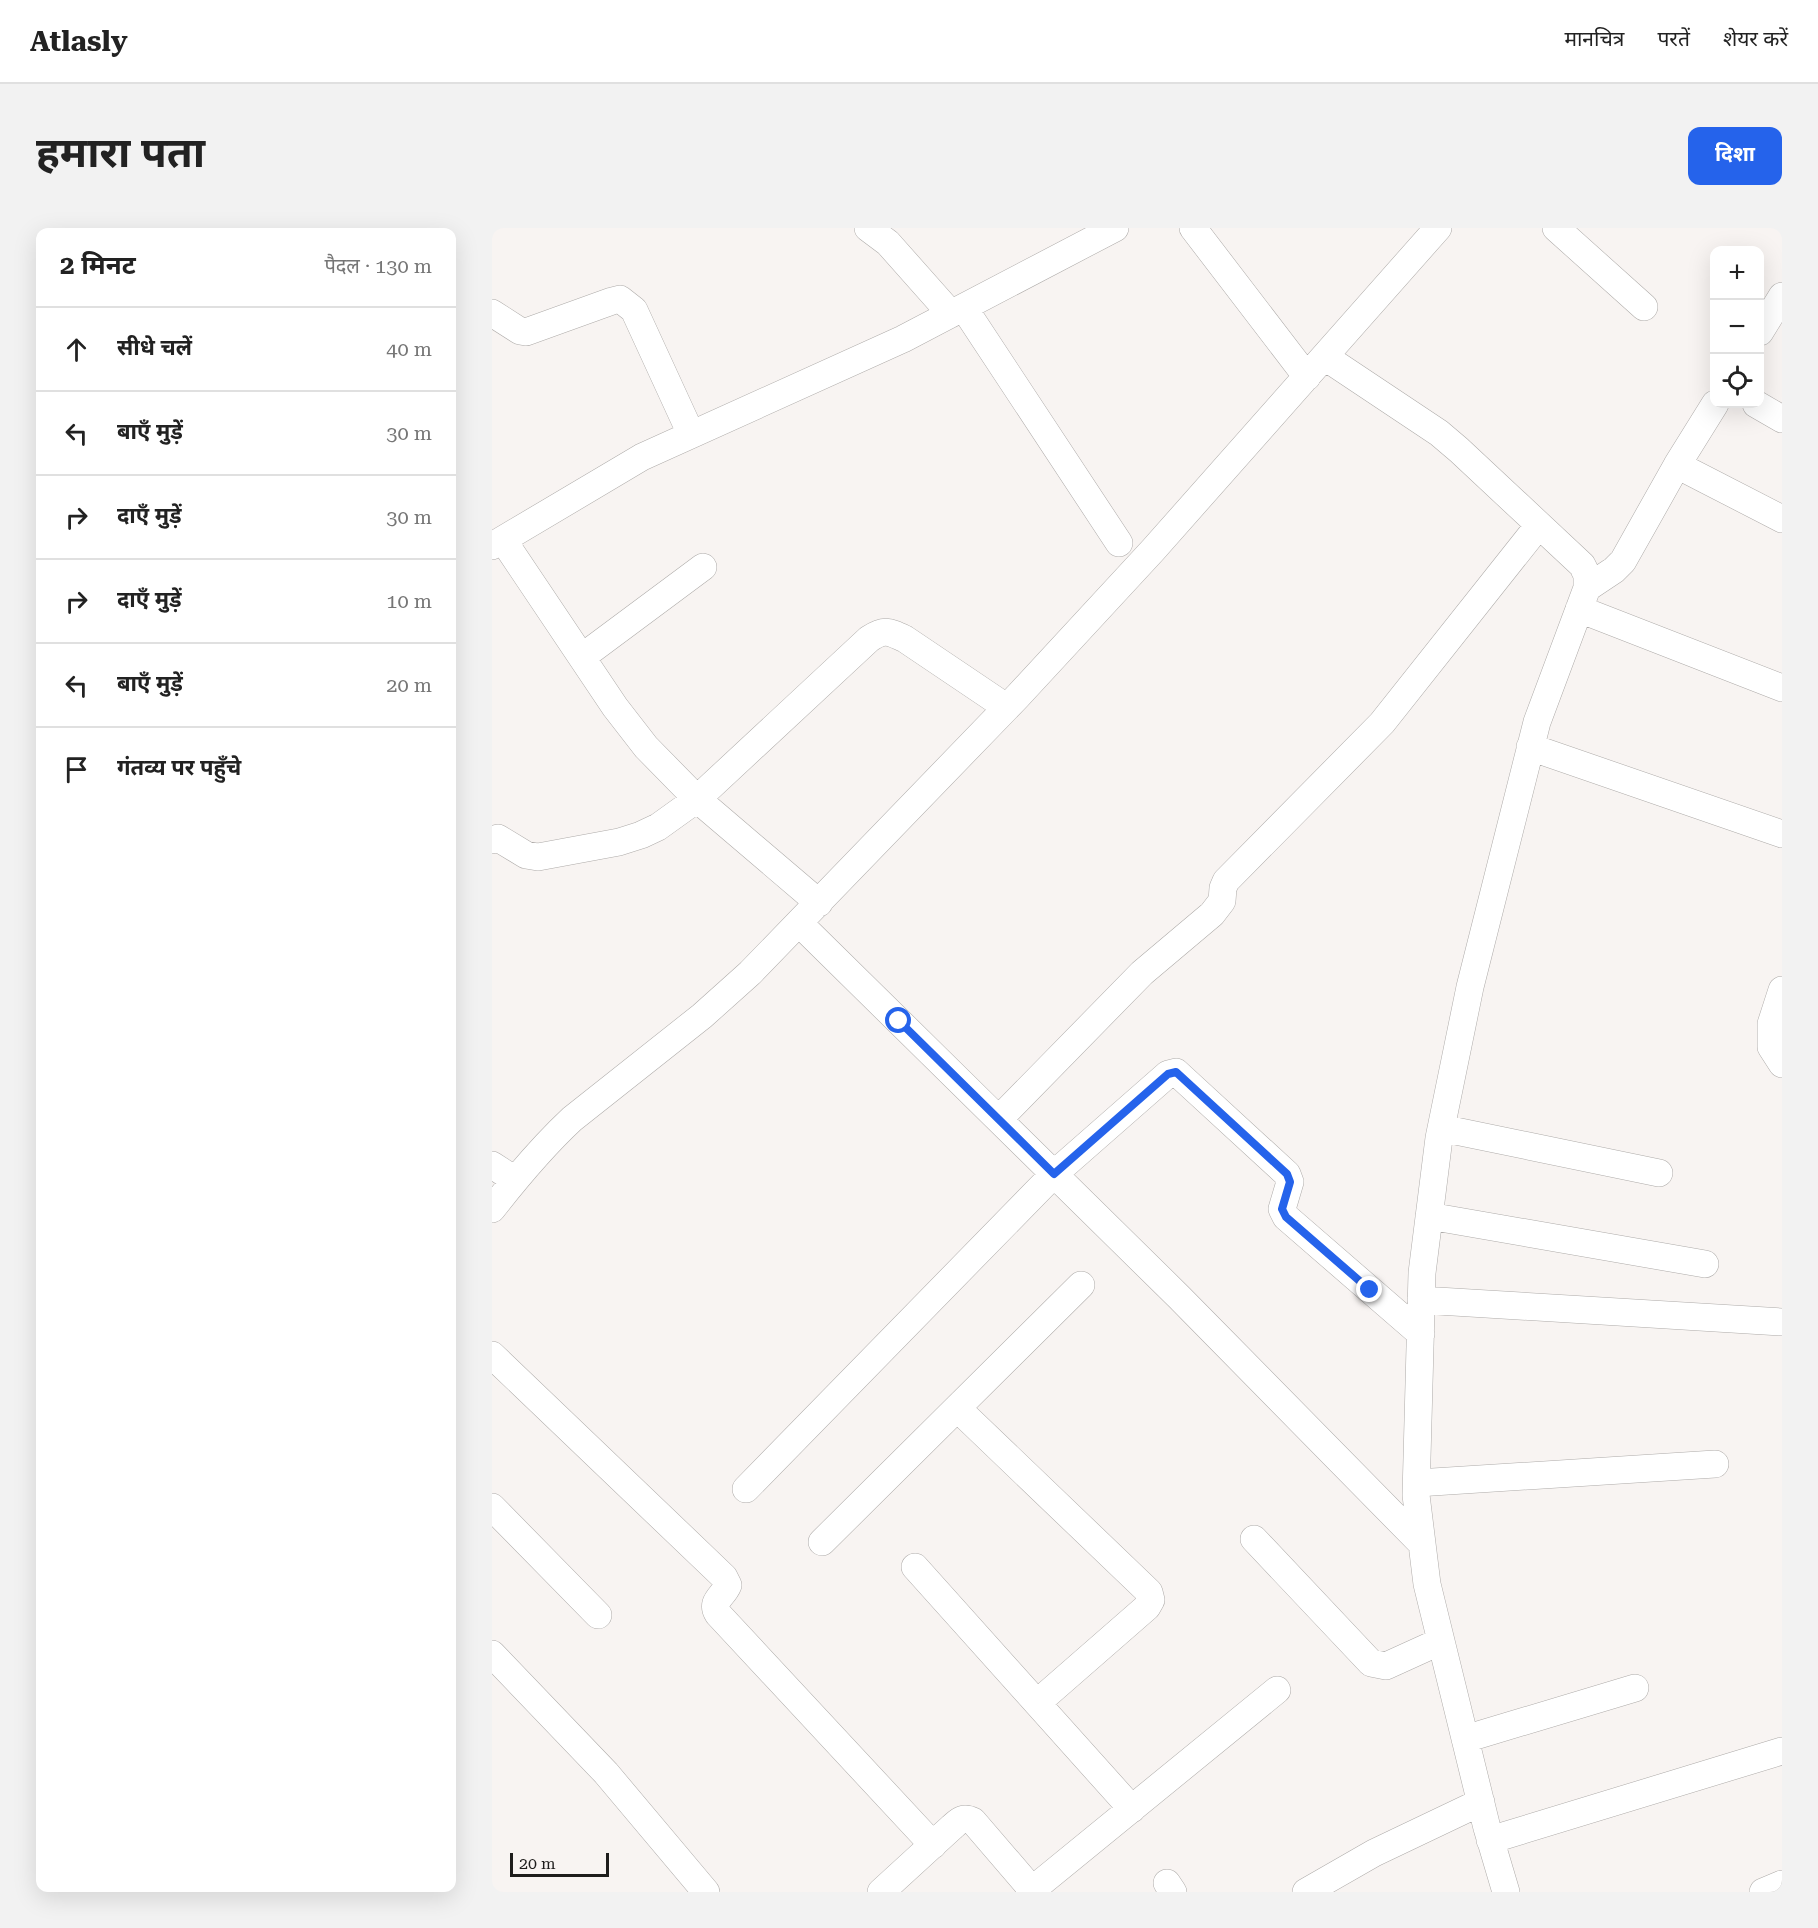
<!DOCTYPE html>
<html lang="hi">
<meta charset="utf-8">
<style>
:root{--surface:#fff;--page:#f2f2f2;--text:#222;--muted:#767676;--line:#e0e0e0;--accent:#2563eb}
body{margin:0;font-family:"Roboto Serif","Noto Sans Devanagari",serif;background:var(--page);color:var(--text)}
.controls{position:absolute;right:18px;top:18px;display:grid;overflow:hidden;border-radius:12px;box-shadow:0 6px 24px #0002}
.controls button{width:54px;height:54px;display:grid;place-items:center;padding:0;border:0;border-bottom:2px solid var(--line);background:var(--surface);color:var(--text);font:30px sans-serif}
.scale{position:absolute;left:18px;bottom:15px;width:99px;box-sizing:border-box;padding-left:6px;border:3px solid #1e1d1c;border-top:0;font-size:16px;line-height:21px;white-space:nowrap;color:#1e1d1c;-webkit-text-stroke:4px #f8f4f2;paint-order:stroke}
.stop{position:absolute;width:18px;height:18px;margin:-14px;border:4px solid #2563eb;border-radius:50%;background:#fff}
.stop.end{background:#2563eb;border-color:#fff;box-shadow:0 2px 6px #0008}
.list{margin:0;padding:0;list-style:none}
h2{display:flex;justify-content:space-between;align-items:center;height:78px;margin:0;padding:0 24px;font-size:26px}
h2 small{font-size:20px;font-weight:400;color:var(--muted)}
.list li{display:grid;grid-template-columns:39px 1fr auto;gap:18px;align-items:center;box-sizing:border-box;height:84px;padding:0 24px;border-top:2px solid var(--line)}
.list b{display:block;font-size:22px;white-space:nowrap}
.list em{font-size:20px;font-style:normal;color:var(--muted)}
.icon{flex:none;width:33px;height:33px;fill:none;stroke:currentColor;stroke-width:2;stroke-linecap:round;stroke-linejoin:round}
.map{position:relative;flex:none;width:1290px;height:1664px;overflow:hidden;border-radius:12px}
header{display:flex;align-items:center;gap:36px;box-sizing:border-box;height:84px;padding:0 30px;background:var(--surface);border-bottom:2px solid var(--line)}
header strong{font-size:28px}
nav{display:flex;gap:33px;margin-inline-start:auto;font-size:21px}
.intro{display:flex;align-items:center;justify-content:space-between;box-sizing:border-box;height:144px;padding:0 36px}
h1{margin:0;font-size:42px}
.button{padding:15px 27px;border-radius:12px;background:var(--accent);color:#fff;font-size:21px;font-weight:700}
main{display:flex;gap:36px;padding:0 36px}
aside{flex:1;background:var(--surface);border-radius:12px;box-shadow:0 6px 24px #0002}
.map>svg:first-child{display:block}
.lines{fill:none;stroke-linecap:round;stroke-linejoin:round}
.minor-casing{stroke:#aeaba9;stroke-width:28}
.minor{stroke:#fff;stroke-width:27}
.route{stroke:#2563eb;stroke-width:8}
</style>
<header>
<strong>Atlasly</strong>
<nav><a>मानचित्र</a><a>परतें</a><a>शेयर करें</a></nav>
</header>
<div class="intro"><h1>हमारा पता</h1><a class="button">दिशा</a></div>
<main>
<aside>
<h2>2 मिनट<small>पैदल · 130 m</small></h2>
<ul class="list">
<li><svg class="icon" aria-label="ahead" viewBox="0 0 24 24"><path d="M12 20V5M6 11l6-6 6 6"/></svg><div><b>सीधे चलें</b></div><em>40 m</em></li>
<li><svg class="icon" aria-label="left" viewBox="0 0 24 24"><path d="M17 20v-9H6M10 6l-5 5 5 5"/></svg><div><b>बाएँ मुड़ें</b></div><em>30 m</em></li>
<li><svg class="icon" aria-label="right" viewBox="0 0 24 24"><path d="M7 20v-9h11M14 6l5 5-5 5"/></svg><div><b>दाएँ मुड़ें</b></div><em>30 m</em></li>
<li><svg class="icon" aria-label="right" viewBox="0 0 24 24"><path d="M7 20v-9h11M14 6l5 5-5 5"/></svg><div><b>दाएँ मुड़ें</b></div><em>10 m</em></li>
<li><svg class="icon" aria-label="left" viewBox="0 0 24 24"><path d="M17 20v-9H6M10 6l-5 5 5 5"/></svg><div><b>बाएँ मुड़ें</b></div><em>20 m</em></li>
<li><svg class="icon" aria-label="arrive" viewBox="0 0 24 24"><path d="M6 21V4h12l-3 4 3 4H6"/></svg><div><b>गंतव्य पर पहुँचे</b></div></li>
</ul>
</aside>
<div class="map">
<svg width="1290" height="1664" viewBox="0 0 1290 1664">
<rect width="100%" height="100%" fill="#f8f4f2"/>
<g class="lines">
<!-- minor casing -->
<g class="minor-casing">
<path id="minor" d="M376 0 396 15 459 86
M701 0 815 149
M1064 0 1152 79
M472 80 627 315
M0 85 28 103 34 104 120 73 128 71 142 82 199 206
M1268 104 1290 68
M833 129 947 205 967 222 1090 337 1095 347V360L1045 494 978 759 947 910 930 1045 924 1267 935 1356 995 1600 1014 1664
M1264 176 1290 191
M1185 237 1290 291
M11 312 123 479 154 519 205 571 327 675
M0 318 150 229 411 111 623 0
M1095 360 1122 342 1131 333 1185 237 1223 176
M1087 381 1290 460
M90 429 211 339
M1038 519 1290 606
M0 612 6 610 34 627 46 629 127 614 149 607 166 599 205 571 377 411C392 401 396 403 413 411L514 479
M307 695 687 1069 930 1316
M1290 762 1279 796V819L1290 836
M507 891 650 745 720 686 730 673 731 660 734 653 890 495 1047 297
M949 900 1167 945
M0 937 23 952
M0 981C25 949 50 919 80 891L210 788 258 745 525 469 661 322 946 0
M937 988 1213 1036
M929 1072 1290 1094
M0 1127 232 1349 236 1357C231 1369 218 1373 226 1386L441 1617
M465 1180 657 1364 659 1372 655 1379 545 1475
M925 1255 1223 1236
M254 1261 562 946 676 846 684 844 795 946 798 954 790 981 794 989 929 1106
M0 1279 106 1387
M762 1311 879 1435 894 1438 949 1413
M330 1314 589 1057
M423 1339 640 1581
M0 1426 114 1545 214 1664
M973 1511 1143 1460
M998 1612 1290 1523
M675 1655 681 1664
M540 1662 785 1462
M389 1664 460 1599C467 1593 471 1588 481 1593L542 1664
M814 1664 882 1625 989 1574
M1271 1664 1290 1656"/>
</g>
<!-- minor -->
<use href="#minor" class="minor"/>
</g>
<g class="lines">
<!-- route -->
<path class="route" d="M407 793 562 946 676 846 684 844 795 946 798 954 790 981 794 989 878 1062"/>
</g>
</svg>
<div class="controls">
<button>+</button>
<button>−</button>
<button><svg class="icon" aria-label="locate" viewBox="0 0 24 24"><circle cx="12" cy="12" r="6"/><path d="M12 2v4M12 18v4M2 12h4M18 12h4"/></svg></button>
</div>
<div class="scale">20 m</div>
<div class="stop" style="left:407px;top:793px"></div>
<div class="stop end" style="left:878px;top:1062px"></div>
</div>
</main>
